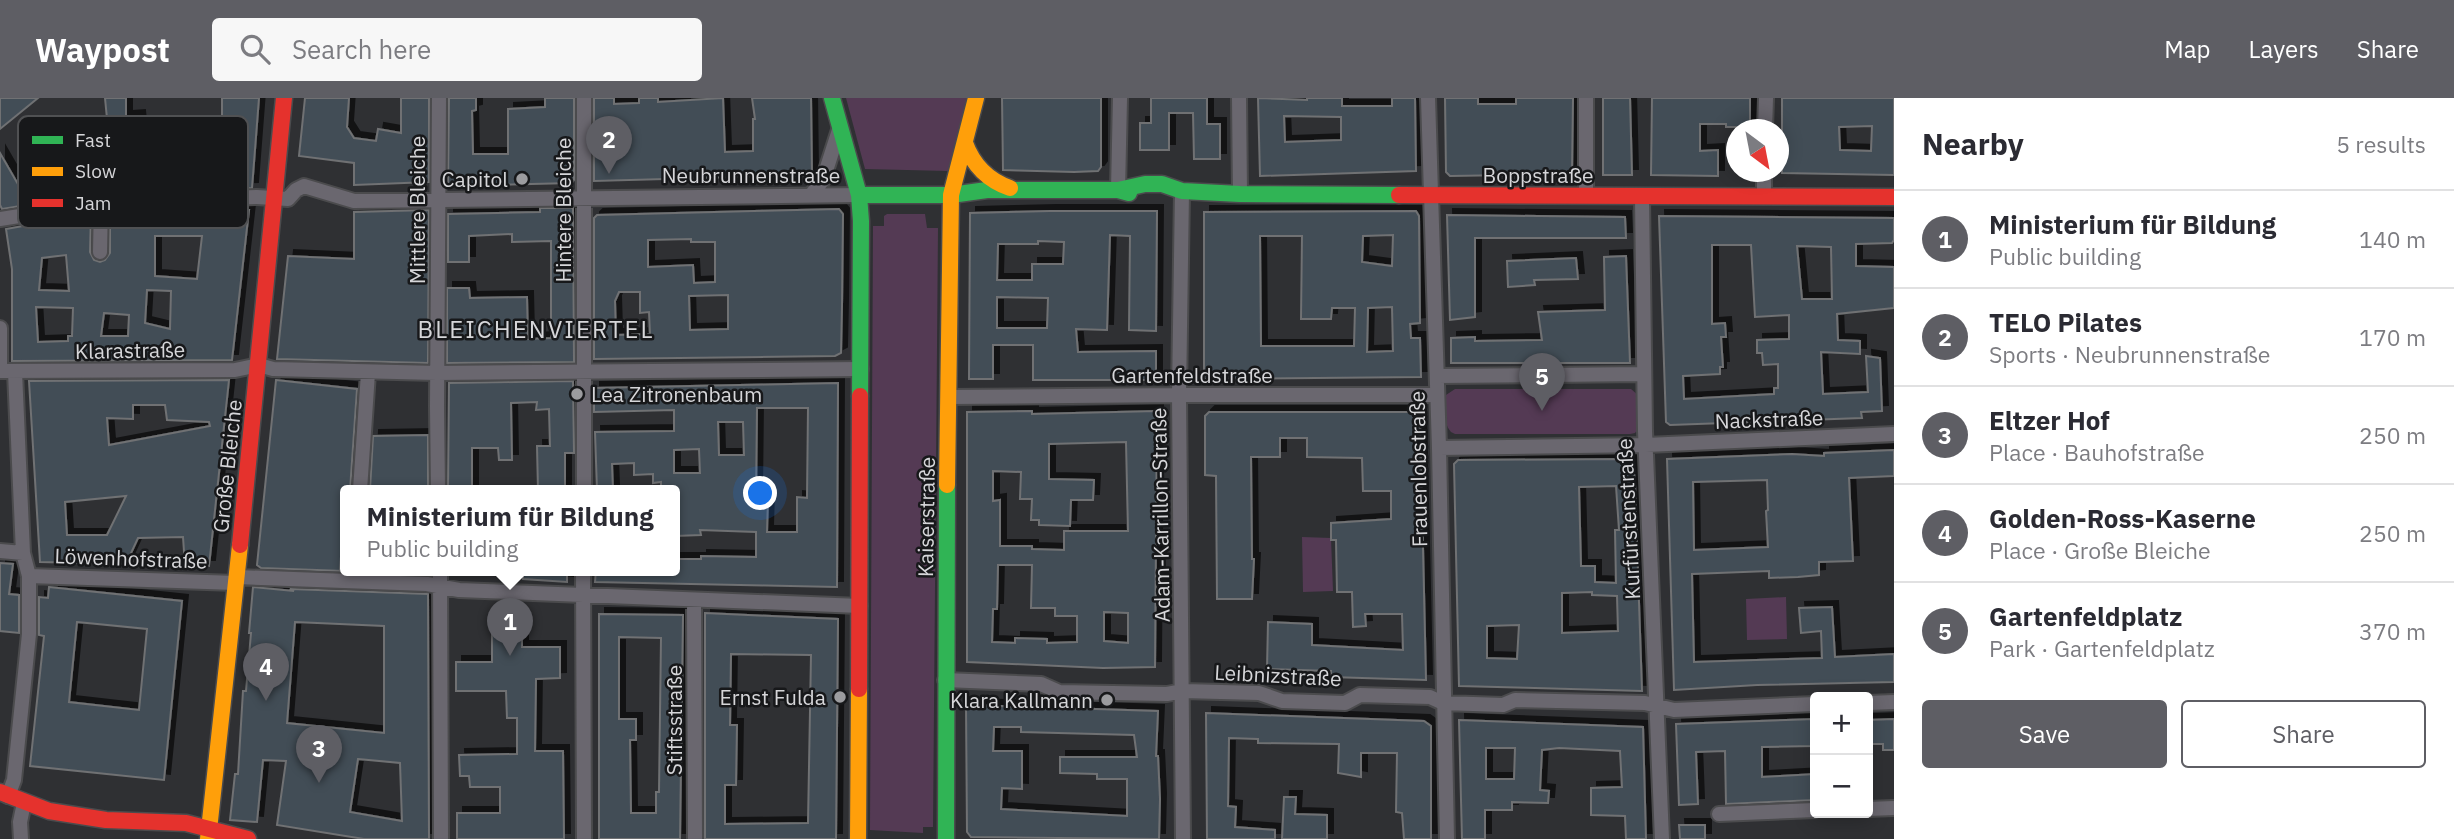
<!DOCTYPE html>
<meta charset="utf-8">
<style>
:root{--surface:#fff;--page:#f7f7f7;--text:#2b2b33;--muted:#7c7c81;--line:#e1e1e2;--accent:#5e5e64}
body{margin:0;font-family:"IBM Plex Sans",sans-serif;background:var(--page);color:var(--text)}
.controls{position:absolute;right:21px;bottom:21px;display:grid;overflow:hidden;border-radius:7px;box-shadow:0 4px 18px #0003}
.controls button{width:63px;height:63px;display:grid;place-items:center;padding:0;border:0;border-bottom:2px solid var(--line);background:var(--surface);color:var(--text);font:35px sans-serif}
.compass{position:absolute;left:1726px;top:21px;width:63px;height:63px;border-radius:50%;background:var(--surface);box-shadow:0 4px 18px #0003;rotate:148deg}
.you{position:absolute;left:761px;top:396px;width:24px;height:24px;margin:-18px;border:5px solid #fff;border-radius:50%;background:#1a73e8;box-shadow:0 0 0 10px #1a73e833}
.badge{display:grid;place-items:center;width:46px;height:46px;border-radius:50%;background:var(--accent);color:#fff;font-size:23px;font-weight:700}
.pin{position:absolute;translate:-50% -58px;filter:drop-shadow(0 2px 4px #0008)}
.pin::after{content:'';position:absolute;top:37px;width:24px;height:21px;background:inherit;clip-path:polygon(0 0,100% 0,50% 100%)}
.popup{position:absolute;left:340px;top:387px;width:340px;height:91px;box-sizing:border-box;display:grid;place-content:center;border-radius:7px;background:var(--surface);filter:drop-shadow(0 2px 5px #0005);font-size:23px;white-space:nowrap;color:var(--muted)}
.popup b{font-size:26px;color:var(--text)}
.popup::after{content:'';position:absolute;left:50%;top:100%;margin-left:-14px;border:14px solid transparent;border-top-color:var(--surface)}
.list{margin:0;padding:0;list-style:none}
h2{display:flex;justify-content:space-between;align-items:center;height:91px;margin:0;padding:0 28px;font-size:30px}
h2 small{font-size:23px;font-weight:400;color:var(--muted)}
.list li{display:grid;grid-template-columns:46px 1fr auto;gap:21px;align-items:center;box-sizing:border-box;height:98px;padding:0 28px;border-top:2px solid var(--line)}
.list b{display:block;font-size:26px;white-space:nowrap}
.list p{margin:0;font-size:23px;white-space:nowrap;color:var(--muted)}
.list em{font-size:23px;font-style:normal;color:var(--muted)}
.actions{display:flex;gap:14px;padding:21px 28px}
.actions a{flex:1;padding:16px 0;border:2px solid var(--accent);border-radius:7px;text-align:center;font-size:24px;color:var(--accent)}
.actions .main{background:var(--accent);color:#fff}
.icon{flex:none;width:38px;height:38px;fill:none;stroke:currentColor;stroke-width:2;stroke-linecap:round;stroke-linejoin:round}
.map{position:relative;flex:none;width:1894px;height:741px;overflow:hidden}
header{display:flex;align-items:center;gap:42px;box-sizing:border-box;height:98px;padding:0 35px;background:var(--accent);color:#fff}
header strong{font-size:33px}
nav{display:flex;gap:38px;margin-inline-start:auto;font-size:24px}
.search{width:490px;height:63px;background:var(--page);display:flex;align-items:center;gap:18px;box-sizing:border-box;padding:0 24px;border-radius:7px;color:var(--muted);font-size:26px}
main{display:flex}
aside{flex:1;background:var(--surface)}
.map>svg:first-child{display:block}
.green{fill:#543a54}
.building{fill:#424d57;stroke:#6f7173;stroke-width:2;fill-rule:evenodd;filter:url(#shadow)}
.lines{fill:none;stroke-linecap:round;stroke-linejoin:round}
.street-casing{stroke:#4b4b4d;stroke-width:18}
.fast-casing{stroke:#4b4b4d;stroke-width:19}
.slow-casing{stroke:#4b4b4d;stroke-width:19}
.jam-casing{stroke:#4b4b4d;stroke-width:19}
.street{stroke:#6a676f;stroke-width:14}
.fast{stroke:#30b455;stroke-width:16}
.slow{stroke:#ff9f0a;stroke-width:16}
.jam{stroke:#e5322d;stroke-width:16}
.poi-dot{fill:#9c9c9f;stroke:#17181a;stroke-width:2.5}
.labels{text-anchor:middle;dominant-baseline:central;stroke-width:5;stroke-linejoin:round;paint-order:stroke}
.street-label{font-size:21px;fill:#d6d6d9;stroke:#17181a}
.poi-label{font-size:21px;fill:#d6d6d9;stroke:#17181a;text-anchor:end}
.quarter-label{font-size:24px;letter-spacing:2px;fill:#d6d6d9;stroke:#17181a}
.key{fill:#17181a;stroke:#505153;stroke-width:2}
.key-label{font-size:19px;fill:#d6d6d9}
</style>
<header>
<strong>Waypost</strong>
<div class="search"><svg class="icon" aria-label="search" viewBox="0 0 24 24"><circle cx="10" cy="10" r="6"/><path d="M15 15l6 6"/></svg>Search here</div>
<nav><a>Map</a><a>Layers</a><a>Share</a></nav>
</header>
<main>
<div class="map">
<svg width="1894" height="741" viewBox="0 0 1894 741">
<defs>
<filter id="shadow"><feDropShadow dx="6" dy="-6" stdDeviation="0" flood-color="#0009"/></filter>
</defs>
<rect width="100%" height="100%" fill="#2f3033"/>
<!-- green -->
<path class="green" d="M846 0H968L948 73 865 71Z
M887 116H925L927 130H938L933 729H923V735L870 732 873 128H884V118Z
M1455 291H1631L1639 298V329L1635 335 1630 336H1455L1451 334C1443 325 1444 309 1446 297Z
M1302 439 1331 440 1333 493 1303 494Z
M1786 499 1787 541 1747 542 1746 501Z"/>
<!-- building -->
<path class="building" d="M0 0H38L0 31Z
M105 0H126V19L139 18 140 28H168L167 68 222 67V0H259L252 90 101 95 2 111 0 107V55L19 88 87 75 80 35 108 31Z
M305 0H349L347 29 354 40 376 43 378 31 401 35V0H429V84L354 87V65L299 58Z
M449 0H476V12L472 13 473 56H508V11L545 9V0H574V82L572 85 448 88Z
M594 0H614V6L639 5V0H658V4L723 0 725 54 753 53V21H755L752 0H811L812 77 594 83Z
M1002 0H1101V69L1098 73 1074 74 1003 72Z
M1151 0H1207V26H1220V61H1194L1193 15H1169V52H1140V25H1151Z
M1258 0 1307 2V0H1342V8H1392V0H1415L1416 73 1260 78ZM1284 18 1341 19V42L1285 44Z
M1445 0H1478V6H1516V0H1573L1572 76 1450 78 1446 74Z
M1603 0H1630L1632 77H1603Z
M1652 0H1750V29H1726V26H1700V53L1718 52V78L1651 77Z
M1782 0H1894V77L1782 75ZM1872 28 1871 53 1840 52 1839 29Z
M540 110H573L574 264 447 265V190H469L470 200 527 199 528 241 551 240V143L512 144V136L469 138V164H448V116L540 114Z
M839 111 843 116 842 208 841 255 835 258 594 261V120L597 117ZM691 141V144H715V184L694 185 693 167 648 169V142ZM619 194H640V215L649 214 650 236 616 237 615 203ZM728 197V231L690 232 689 198Z
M177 112H249L232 262 12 263V171L6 131 91 116 90 154 94 162 100 164 105 162 110 155V114ZM155 138H202L197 181 155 178ZM66 157 69 193 39 192 42 160ZM147 192 171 193 170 231 145 225ZM36 209 73 210 72 238H68V243L38 244ZM104 215 129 217 128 238H101Z
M429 112 428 265 277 261 288 158 354 161V114Z
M1050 113H1157L1156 233 1129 232 1130 138 1110 137 1107 232 1076 231 1078 254 1156 253V279L1152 282H1033V247H993V281H969L970 115ZM1038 143 1064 144 1063 166H1032V182H997L998 146H1038ZM997 199 1048 200 1047 230H997Z
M1416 113 1419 118 1420 225 1410 226 1411 240H1420L1421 279 1204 281V114ZM1393 137 1392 168 1362 164 1363 138ZM1260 138H1302L1301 221H1331L1332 210H1355L1354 248H1261ZM1392 209 1393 253 1367 254 1368 210Z
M1447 117 1625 119 1626 140H1475V219L1450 222Z
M1659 118 1894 120V142L1892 145 1856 146V168L1894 169V210L1837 216 1838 242 1860 243V256L1821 254 1823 296 1868 294 1866 258 1880 260 1882 313 1861 314 1862 320 1670 327 1666 324ZM1712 147H1751L1755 219 1789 217V241L1757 242V255H1762L1763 267 1778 266V290H1774V296L1684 301 1683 278 1720 276V269H1723L1721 239H1726L1725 225 1712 226ZM1797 148 1831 149 1832 201H1802Z
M1626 158 1630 265H1451V240L1475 239V243L1542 242 1538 214 1605 212 1604 159Z
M1576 160 1578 181 1534 182 1535 187 1508 189 1507 163Z
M229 282 209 468H185L183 439 138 440 126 466 40 464 29 283ZM133 307H165L167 322 209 324 210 328 109 347 107 320 133 321ZM126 398 107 437H67L65 404Z
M276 282 357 291 350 392H346L340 472H428V476L261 470 257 467Z
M573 283 574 355H565V392H538L537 348H550L549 311 536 312 537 304 511 305 512 362H499L498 350H472V392H448L449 285Z
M838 285 837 489 595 484 596 472H675V461H701V458L756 459V434L700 432 701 437 675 438V392H661V384L653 385V376L634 377V365L612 366 613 392H597L595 334 674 333V312L594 314V290ZM757 310H808L807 400 797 399V434H767L768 400H756ZM718 324H743L744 357H719ZM699 351 700 375H674V352Z
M1032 313V316L1157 313 1155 569 1103 570 967 564V314ZM1126 344 1128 433H1064V452L1032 451V448H1000V402L993 403V373L1021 374 1020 401H1032L1031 422H1039V427L1070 428 1071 402H1093L1094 382 1049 381V346ZM998 467H1032L1031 510H1055V518H1077V544L1047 545V541L1015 540V545L992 544 993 511H997ZM1104 514 1128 515V545L1104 543Z
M1209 314H1417L1420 317 1426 582 1331 579V573L1267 571 1268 524 1312 526V547L1403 552 1402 516H1365L1366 528 1353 529 1352 494H1337L1336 442H1331V425L1391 421V393H1363L1362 360 1307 359V340H1280V359H1251L1252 461H1254L1252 501H1217L1216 378 1205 377V318Z
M428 337V392H370L373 338Z
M1894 352V378L1849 380 1853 463 1819 464V477L1798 479 1769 480V473L1692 476 1694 564 1822 560 1821 533 1801 535 1799 510 1832 509 1835 559 1894 556V584L1757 587 1674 592 1667 361 1792 356 1824 358V355ZM1767 382 1768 412 1766 413 1768 449 1694 452 1693 384Z
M1629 361 1633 365 1635 386 1642 593 1459 588 1454 366 1458 362ZM1616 388 1619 432H1615L1616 485 1595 484V468H1581L1579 389ZM1592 494V497L1617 498 1618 533 1562 535V495ZM1519 527 1517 561 1487 560V528Z
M0 465 13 466 9 496 19 497V535L0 533Z
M523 472H567V484L523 481Z
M49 489 182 503 164 682 30 668 44 538 39 537V499L48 500ZM77 524 147 531 139 612 69 604Z
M253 489 294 493 290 491 428 496 429 741H364L277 727 286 663 263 662 257 724 230 722 235 676H238L243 593H246L251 535H249ZM295 524 384 528V635L287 625ZM358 661 400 665 402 723 350 714Z
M705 515 838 521 836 741H705ZM731 556 811 557 808 725 725 726V687H736L737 627H730Z
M599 516 683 517 680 741H599ZM619 539 661 540 659 694H656V715H631L630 642H636V621H619Z
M492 522H522V549H560V580L536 581 535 653H563L564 741H457V715H500V689H470L469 678H460L459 657 517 656V620H507L506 593H456V564H492Z
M966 607 1158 613 1156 658H1158L1160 701 1159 741 971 739 967 734ZM994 629H1021V634L1134 637 1137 659H1060V675L1097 676V681H1127V718L1001 711 1002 690 1022 691V653H993Z
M1206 615 1424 623 1431 628V741H1404L1402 715 1396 714 1397 655H1361V679L1338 675 1339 646 1258 645V641L1229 640 1228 708 1236 709 1235 729 1275 732V741H1207Z
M1815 621V648L1762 649V679L1815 676V702L1726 706 1725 653 1696 654 1698 706 1679 707 1676 626Z
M1894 621V652H1883V646H1868V622Z
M1459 622 1643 629 1646 741H1626L1625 718 1591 717V690L1622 689 1620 653 1559 650 1542 652 1540 692 1549 693 1548 705 1512 704V712H1485V741H1462ZM1486 650H1515L1514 681H1486Z
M1284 699H1296L1295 716 1327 717V741H1282Z
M1679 727H1705V741H1680Z"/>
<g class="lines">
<!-- street casing -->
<g class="street-casing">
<path id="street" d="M584 0V392
M1239 0 1240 96
M1428 0 1439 350 1447 741
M1586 0V98
M1765 32 1766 0
M1118 92 1120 0
M1182 93 1179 297 1183 741
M811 97 823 82 839 32
M1642 99 1645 333 1662 741
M1764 99V74
M0 121 101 105 257 99 288 101 296 92 304 88 354 103 859 97
M100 154 101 105
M0 230V273
M0 273 235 272 259 267 273 271 437 275 861 271
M15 274 23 455 29 478 236 485
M1437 278 1644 276
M948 299 1179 297H1437
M1439 350 1646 347 1894 336
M360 392 368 275
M438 392 437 309 439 0
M0 453 23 455
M440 472 441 741
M583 472 584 741
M237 479 427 486 459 492 860 508
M694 502 695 741
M945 582 1041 586 1059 594 1167 596 1183 593 1259 595 1282 603 1345 605 1360 597 1430 599 1443 605 1503 607 1515 602 1645 605 1674 612 1815 606
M1868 605 1894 604
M8 698 14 682 29 536V478
M1868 711 1894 710
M1719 716 1815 712
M21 741 20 724 24 705"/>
</g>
<!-- fast casing -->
<g class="fast-casing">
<path id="fast" d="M832 0 859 97 861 123 860 298
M1118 92 1145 86H1162L1182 93 1240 96 1399 97
M859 97H951L987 92H1118L1129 95
M946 741 947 387"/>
</g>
<!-- slow casing -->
<g class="slow-casing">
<path id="slow" d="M965 45C973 67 987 82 1010 90
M947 387 951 97 976 0
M208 741 240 447
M858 741 859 591"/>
</g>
<!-- jam casing -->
<g class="jam-casing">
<path id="jam" d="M1399 97 1894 99
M240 447 284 0
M859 591 860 298
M0 694 49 713 106 722 186 725 248 741"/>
</g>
<!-- street -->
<use href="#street" class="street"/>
<!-- fast -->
<use href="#fast" class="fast"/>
<!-- slow -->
<use href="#slow" class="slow"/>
<!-- jam -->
<use href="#jam" class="jam"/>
</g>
<!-- markers -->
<g class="poi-dot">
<circle cx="522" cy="81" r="7"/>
<circle cx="577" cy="296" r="7"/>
<circle cx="840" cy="599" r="7"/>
<circle cx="1107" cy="602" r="7"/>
</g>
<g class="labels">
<!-- street labels -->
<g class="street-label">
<text x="751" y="77">Neubrunnenstraße</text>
<text x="1538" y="77">Boppstraße</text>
<text transform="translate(417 112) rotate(-90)">Mittlere Bleiche</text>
<text transform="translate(563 112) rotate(-90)">Hintere Bleiche</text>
<text transform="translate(130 252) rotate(-1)">Klarastraße</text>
<text x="1192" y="277">Gartenfeldstraße</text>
<text transform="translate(1769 321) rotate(-2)">Nackstraße</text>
<text transform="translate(227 368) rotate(-84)">Große Bleiche</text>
<text transform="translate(1418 371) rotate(-91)">Frauenlobstraße</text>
<text transform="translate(1160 417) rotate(-91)">Adam-Karrillon-Straße</text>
<text transform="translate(926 419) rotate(-89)">Kaiserstraße</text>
<text transform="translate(1628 421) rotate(-93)">Kurfürstenstraße</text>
<text transform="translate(131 460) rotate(2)">Löwenhofstraße</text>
<text transform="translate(1278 577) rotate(3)">Leibnizstraße</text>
<text transform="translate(674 622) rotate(-90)">Stiftsstraße</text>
</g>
<!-- poi labels -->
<g class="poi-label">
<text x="508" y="81">Capitol</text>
<text x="591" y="296" text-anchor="start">Lea Zitronenbaum</text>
<text x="826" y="599">Ernst Fulda</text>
<text x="1093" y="602">Klara Kallmann</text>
</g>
<!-- quarter labels -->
<g class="quarter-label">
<text x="536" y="231">BLEICHENVIERTEL</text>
</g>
</g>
<!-- legend -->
<rect x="18" y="18" width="230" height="112" rx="10" class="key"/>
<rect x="32" y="38" width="31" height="8" fill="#30b455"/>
<rect x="32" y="69" width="31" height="9" fill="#ff9f0a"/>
<rect x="32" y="101" width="31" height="8" fill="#e5322d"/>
<g class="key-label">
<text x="75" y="49">Fast</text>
<text x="75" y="80">Slow</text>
<text x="75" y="112">Jam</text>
</g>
</svg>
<div class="controls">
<button>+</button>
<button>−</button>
</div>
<svg class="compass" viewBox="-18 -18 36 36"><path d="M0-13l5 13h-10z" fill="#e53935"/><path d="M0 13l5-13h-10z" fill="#7c7c81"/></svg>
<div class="you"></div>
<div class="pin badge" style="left:510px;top:558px">1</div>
<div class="popup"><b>Ministerium für Bildung</b>Public building</div>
<div class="pin badge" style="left:609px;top:76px">2</div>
<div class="pin badge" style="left:319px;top:685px">3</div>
<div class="pin badge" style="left:266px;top:603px">4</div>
<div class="pin badge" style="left:1542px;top:313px">5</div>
</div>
<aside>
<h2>Nearby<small>5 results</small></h2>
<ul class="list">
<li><span class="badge">1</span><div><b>Ministerium für Bildung</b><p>Public building</p></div><em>140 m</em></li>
<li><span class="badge">2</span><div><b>TELO Pilates</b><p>Sports · Neubrunnenstraße</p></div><em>170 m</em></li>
<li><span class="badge">3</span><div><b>Eltzer Hof</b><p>Place · Bauhofstraße</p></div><em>250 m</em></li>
<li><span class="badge">4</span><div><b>Golden-Ross-Kaserne</b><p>Place · Große Bleiche</p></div><em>250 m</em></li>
<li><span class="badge">5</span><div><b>Gartenfeldplatz</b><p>Park · Gartenfeldplatz</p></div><em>370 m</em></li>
</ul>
<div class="actions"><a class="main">Save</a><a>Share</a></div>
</aside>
</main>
